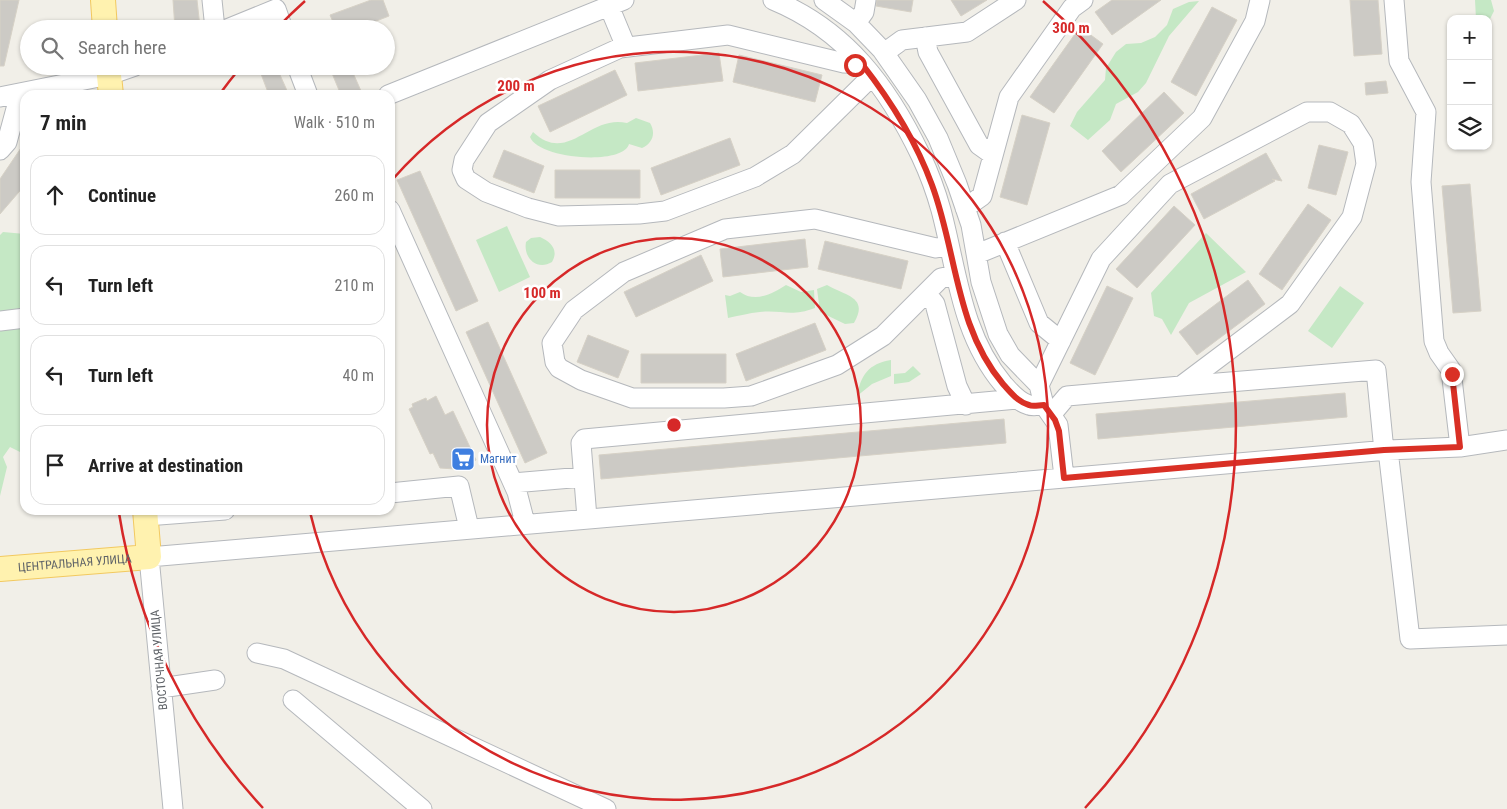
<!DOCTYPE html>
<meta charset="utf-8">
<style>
:root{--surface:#fff;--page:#f2f2f2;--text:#222;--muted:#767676;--line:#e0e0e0}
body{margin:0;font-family:"Roboto Condensed",sans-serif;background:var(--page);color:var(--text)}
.controls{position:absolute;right:15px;top:15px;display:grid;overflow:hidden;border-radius:10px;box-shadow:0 1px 4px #0004}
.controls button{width:45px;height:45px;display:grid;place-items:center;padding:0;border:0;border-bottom:1px solid var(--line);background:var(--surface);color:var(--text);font:25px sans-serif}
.stop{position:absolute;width:15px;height:15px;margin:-11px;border:4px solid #d93025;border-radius:50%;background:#fff}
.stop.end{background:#d93025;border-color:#fff;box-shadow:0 1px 5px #0008}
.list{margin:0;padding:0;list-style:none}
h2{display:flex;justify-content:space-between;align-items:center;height:65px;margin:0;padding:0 20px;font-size:21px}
h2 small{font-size:16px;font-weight:400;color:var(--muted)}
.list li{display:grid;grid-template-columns:32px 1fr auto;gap:15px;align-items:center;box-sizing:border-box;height:80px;margin:0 10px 10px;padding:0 10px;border:1px solid var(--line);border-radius:15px}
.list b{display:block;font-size:19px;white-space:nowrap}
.list em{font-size:16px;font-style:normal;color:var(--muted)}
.icon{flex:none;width:28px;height:28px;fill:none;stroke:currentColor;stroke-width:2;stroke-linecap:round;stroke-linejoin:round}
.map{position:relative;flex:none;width:1507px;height:809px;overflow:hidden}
.search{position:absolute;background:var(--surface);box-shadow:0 1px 4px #0004;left:20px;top:20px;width:375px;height:55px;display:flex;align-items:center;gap:12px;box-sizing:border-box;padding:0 18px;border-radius:28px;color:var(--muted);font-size:19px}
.panel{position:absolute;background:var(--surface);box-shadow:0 1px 4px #0004;left:20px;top:90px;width:375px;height:425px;border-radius:15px}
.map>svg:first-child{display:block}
.green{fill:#c5e8c5}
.building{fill:#cccac5;stroke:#d6d1c6}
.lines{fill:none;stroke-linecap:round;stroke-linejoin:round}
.minor-casing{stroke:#b5b8bc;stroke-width:21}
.major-casing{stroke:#f2c960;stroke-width:26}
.minor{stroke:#fff;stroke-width:19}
.major{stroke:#fff2af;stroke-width:24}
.route{stroke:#d93025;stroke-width:6}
.ring{fill:none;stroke:#d62828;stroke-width:2.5}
.labels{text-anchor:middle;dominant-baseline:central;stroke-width:5;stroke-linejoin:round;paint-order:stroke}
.shop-label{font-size:12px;fill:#366cbe;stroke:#fff;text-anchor:start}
.street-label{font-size:12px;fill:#5f6368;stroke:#fff}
.centre{fill:#d62828;stroke:#fff;stroke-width:2.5}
.ring-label{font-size:15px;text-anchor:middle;font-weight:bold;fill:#d62828;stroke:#fff;stroke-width:5;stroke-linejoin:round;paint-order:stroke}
</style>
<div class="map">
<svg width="1507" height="809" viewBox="0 0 1507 809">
<rect width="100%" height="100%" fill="#f1efe8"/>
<!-- green -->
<path class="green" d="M1475 0H1491L1494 11 1490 19H1476Z
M1199 1 1169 36 1146 83 1138 92 1116 104 1110 120 1088 140 1070 126 1077 112 1105 80 1106 68 1116 52 1126 44 1141 43 1155 37 1167 25 1173 9 1189 2Z
M636 118 650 123C656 133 653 143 642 148L629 144C623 166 538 159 530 137L533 132C568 165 589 114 627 123Z
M507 226 530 277 499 292 476 240Z
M3 232 25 234V458L22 453 10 447 3 457 7 467 0 496V235Z
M1206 233 1246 272 1189 303 1171 335 1162 319 1154 316 1151 293Z
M540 237C551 242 559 250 552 262 537 271 523 258 526 242L531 238Z
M786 285 801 292 814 290 815 308C791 317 783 310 760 312 749 313 738 316 728 318L725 295 730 296 740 292C755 303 772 294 786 285Z
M827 285C846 296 869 297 854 323L845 324 820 312 817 289Z
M1340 286 1364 303 1332 348 1308 331Z
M891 360V376L872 384 857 396C861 375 868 364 891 360Z
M913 366 921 374 909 382 894 384V374L905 373Z"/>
<!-- building -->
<path class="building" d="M0 0H19L4 66H0Z
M173 0H197L200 27 175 29Z
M371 0H383L389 16 356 29H336L330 15Z
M877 0H913L911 12 876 6Z
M951 0H987L961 16Z
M1112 0H1161L1112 35 1095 12Z
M1350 0H1378L1382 54 1354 56Z
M1212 7 1237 20 1196 96 1171 82Z
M1080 27 1103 44 1054 113 1030 97Z
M719 53 723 81 638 91 635 63Z
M739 55 822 75 815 102 733 82Z
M258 66H276L289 95H269Z
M329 66H350L361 91 352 95H341Z
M615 70 627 95 550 132 538 106Z
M1386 81 1388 93 1366 95 1365 83Z
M1164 92 1184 113 1121 172 1102 151Z
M1022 115 1050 123 1027 205 1000 197Z
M730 138 740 165 661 195 651 168Z
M25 142V185L0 214V179Z
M1319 145 1348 152 1336 195 1308 188Z
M504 150 544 166 534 193 493 177Z
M1266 153 1282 181 1272 179 1275 181 1204 219 1191 194Z
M555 170H640V198H555Z
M420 171 478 301 456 311 397 180Z
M1470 184 1481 311 1453 313 1442 186Z
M1308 204 1331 220 1282 290 1259 274Z
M1174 206 1195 225 1137 288 1116 269Z
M805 239 808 267 723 277 720 249Z
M825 241 908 261 901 289 818 269Z
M701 255 713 281 636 317 624 292Z
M1248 280 1265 304 1197 355 1179 332Z
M1107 286 1133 298 1095 375 1070 363Z
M488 322 547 453 525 463 466 332Z
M815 323 826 350 746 381 736 354Z
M588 335 629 351 618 378 577 362Z
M641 354H726V383H641Z
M1345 393 1347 417 1098 439 1096 414Z
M436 396 445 415 453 411 476 460 455 469 440 468 433 453 430 454 409 409 413 407 412 404 426 398 427 401Z
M1004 419 1006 443 601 479 599 455Z"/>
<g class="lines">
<!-- minor casing -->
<g class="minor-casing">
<path id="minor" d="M212 0 215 29
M773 0C846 30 888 87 921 156 929 173 936 192 941 210 957 270 961 334 1003 384 1010 392 1018 402 1029 405 1033 407 1039 405 1044 405
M824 0 856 23 882 50 917 100 938 138 957 184 971 225 981 282 998 334 1010 355 1039 385 1044 405 1058 425 1064 477
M1394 0 1399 61 1426 112 1421 182 1434 341 1439 353 1451 370 1460 447
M609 6 626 47
M856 23 864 12 866 0
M227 29 276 9 283 29
M925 37 928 52 979 145 993 155
M884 53 902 40 967 32 1016 0
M862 64 844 63 728 35 620 48 550 80 488 123 464 160 462 170 466 179 486 192 528 208 559 216 639 214 665 211 755 177 793 154 872 76
M297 66 308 95
M388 95 624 0
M0 97 109 75 135 66
M0 150 7 142 20 94
M965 208 982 196 1009 97 1072 8 1083 0
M390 210 517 492 525 523
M1005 242 1039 323 1061 341
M948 246 936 248 815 219 725 229 624 272 574 310 552 343 555 362 559 368 581 380 632 398H724L751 396 837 365 883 336 941 278 955 275
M977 254 1121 195 1202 118 1255 21 1260 0
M926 293 935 304 957 386 966 405
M0 321 25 318
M1039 385 1101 259 1170 184 1307 112H1330L1351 124 1363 143 1366 164 1352 217 1290 304 1181 386 1067 396 1051 415
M1181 386 1376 370 1384 451
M1388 450 1410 639 1507 635
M513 483 583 477
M390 493 459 486 469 528
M146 516 225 510
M587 518 581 443 584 439 1017 399
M257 653 284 659 606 809
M161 688 215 680
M293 700 422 809
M173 809 149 557 1388 450 1460 447 1507 440"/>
</g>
<!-- major casing -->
<g class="major-casing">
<g id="major">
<path d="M103 0 105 29"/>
<path d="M108 66 111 95"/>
<path id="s1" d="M0 569 149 557 145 510"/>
</g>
</g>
<!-- minor -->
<use href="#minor" class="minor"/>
<!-- major -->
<use href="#major" class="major"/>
</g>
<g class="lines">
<!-- route -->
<path class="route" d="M855 65 862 64C891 101 916 141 932 185 957 252 955 327 1003 384 1010 392 1018 402 1029 405 1033 407 1039 405 1044 405L1055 420 1059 431 1064 478 1384 450 1460 447 1452 374"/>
</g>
<!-- distance rings -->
<g class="ring">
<circle cx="674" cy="425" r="187"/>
<path d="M392 180A374 374 0 1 1 310 512"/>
<path d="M263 808A562 562 0 0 1 119 513M219 95A562 562 0 0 1 240 68M277 28A562 562 0 0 1 305 1M1043 1A562 562 0 0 1 1085 808"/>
</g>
<!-- icons -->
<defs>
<g id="supermarket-square" transform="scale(1.25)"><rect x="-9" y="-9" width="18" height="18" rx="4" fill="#3f7fe0" stroke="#fff"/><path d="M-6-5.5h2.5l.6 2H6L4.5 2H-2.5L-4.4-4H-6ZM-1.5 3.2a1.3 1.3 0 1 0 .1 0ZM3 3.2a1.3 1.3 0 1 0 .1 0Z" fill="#fff"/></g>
</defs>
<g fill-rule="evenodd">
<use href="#supermarket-square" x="463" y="459"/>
</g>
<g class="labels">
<!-- shop labels -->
<g class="shop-label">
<text x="480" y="459">Магнит</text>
</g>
<!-- street labels -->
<g class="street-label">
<text stroke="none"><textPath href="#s1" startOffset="75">ЦЕНТРАЛЬНАЯ УЛИЦА</textPath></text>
<text transform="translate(159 660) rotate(-95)">ВОСТОЧНАЯ УЛИЦА</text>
</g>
</g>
<circle cx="674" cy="425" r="8" class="centre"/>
<g class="ring-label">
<text x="1071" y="33">300 m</text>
<text x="516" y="91">200 m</text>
<text x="542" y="298">100 m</text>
</g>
</svg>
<div class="controls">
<button>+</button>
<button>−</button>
<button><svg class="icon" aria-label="layers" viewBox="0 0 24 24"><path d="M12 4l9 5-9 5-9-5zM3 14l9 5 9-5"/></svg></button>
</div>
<div class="stop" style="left:855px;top:65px"></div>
<div class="stop end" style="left:1452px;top:374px"></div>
<div class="search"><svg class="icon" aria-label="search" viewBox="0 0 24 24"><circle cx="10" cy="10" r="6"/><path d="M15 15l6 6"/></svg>Search here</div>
<section class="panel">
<h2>7 min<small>Walk · 510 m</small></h2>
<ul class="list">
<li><svg class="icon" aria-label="ahead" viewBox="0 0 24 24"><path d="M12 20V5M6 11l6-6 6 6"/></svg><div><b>Continue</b></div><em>260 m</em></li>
<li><svg class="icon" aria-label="left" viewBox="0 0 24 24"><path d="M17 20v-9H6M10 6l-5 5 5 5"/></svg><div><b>Turn left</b></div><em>210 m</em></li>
<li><svg class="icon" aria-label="left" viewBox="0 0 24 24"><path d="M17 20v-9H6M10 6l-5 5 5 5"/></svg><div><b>Turn left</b></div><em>40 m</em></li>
<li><svg class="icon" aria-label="arrive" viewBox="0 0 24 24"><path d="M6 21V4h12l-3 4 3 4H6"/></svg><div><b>Arrive at destination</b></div></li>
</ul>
</section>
</div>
